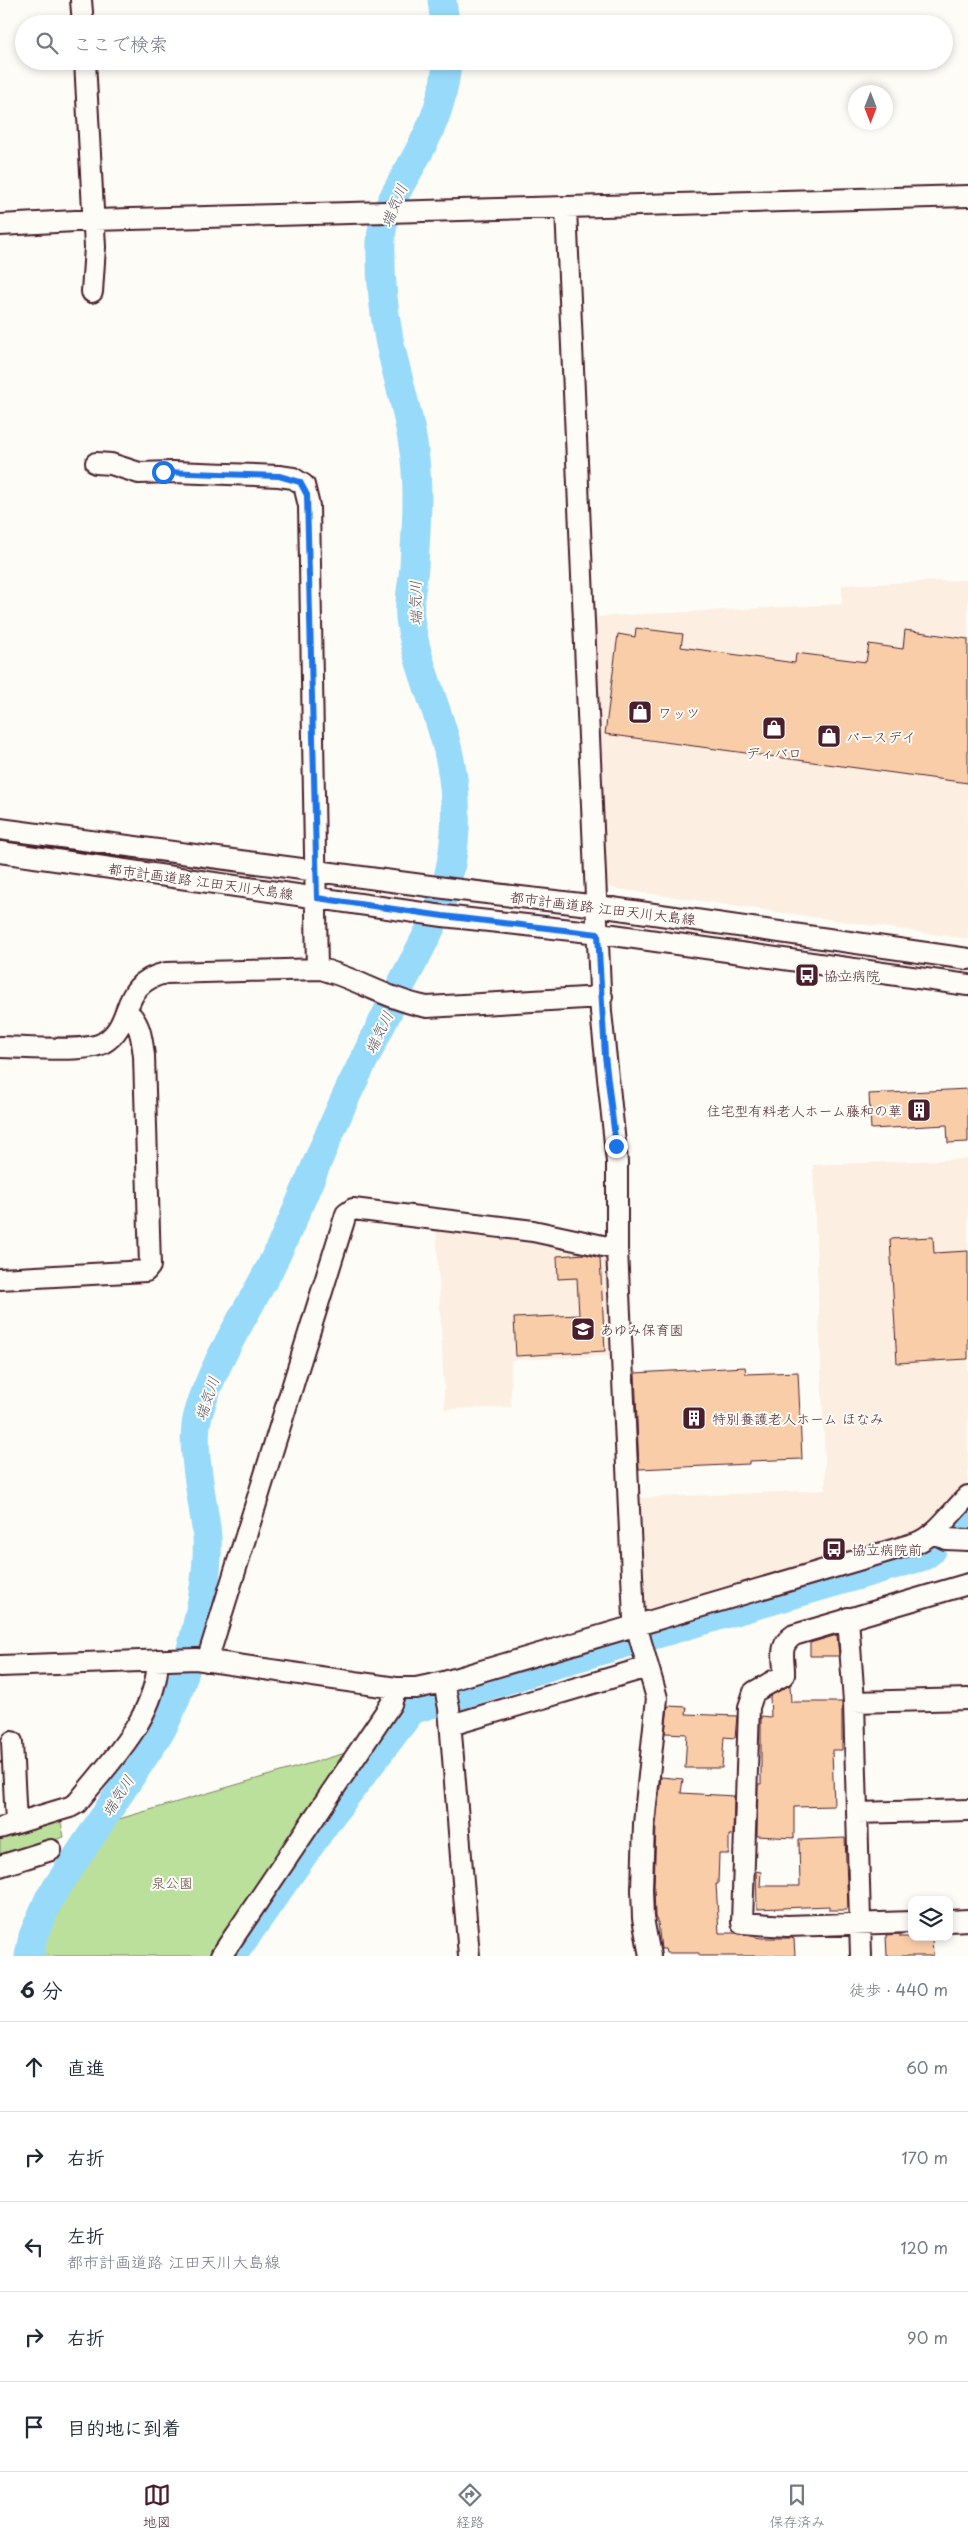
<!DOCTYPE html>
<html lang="ja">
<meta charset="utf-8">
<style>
:root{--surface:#fff;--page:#f2f2f3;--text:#1f2937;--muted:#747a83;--line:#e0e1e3;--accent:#4a1f2b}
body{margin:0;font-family:"Playpen Sans","Klee One",sans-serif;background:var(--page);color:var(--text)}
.controls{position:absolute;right:15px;bottom:15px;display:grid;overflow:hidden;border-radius:10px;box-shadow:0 2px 8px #0003}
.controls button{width:45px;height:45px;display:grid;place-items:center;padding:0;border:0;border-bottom:1px solid var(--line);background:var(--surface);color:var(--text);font:25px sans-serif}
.compass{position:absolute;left:848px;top:85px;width:45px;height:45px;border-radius:50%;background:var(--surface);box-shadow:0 2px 8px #0003;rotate:180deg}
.stop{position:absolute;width:15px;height:15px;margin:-11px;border:4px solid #1a73e8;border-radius:50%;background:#fff}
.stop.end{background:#1a73e8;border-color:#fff;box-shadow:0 1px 5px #0008}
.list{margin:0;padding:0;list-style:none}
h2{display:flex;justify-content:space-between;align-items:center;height:65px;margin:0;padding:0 20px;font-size:21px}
h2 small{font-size:16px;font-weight:400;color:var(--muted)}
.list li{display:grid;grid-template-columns:32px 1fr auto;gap:15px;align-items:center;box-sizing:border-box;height:90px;padding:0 20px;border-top:1px solid var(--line)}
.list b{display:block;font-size:19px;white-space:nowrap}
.list p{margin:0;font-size:16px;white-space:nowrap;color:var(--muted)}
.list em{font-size:16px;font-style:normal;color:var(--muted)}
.icon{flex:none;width:28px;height:28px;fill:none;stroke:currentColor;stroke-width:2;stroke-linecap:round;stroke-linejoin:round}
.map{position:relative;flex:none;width:968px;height:1956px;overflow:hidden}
.search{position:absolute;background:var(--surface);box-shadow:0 2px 8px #0003;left:15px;right:15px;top:15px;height:55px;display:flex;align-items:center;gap:12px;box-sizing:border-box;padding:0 18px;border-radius:28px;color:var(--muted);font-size:19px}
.sheet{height:515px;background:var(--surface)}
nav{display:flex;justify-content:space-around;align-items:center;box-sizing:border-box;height:70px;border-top:1px solid var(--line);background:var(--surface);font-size:14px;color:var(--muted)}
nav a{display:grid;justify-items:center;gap:2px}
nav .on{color:var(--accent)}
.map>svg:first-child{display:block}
.built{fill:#fceee0}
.green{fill:#bbe09b;stroke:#828063}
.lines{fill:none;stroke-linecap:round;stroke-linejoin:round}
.river{stroke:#98dafa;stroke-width:29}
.building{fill:#facda9;stroke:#4a1f2b}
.minor-casing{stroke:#4a1f2b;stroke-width:24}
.minor{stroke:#fdfcf7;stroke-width:20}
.route{stroke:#1a73e8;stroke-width:6}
.labels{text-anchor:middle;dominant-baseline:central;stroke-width:4;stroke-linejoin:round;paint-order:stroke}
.poi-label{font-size:14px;fill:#4a1f2b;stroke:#fdfcf7;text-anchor:start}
.street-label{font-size:14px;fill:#4a1f2b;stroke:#fdfcf7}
.park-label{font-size:14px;fill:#664f47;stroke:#fdfcf7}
.water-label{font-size:15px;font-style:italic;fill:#615769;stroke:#fdfcf7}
</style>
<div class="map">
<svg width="968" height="1956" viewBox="0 0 968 1956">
<rect width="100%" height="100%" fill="#fdfcf7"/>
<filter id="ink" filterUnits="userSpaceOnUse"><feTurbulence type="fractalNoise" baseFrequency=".02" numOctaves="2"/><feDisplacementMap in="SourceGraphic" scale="10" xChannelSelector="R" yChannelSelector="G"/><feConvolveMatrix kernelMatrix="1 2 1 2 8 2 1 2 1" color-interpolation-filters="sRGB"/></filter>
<g filter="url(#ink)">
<!-- built -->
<path class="built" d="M968 580V939L611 888 606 881 591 617 842 604V585Z
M968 1159V1481L914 1534 642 1610 639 1498 826 1490 813 1165Z
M436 1223 606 1253 609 1356 511 1360V1407L445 1409Z"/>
<!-- green -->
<path class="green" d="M349 1752 213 1956H41C43 1910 87 1858 112 1821Z
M60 1818 64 1837 0 1856V1835Z"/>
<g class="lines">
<!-- river -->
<path class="river" d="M442 0 445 24
M965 1516 968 1513
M29 1956 33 1936 49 1899 159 1734C185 1690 210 1588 207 1537 204 1501 189 1448 198 1415 213 1361 247 1313 272 1264 301 1206 323 1144 351 1086 368 1051 385 1017 402 983 420 949 440 915 448 878 460 829 457 776 442 729 431 693 415 656 410 618 408 601 413 583 414 566 416 530 419 495 415 460 411 418 397 379 389 339 383 307 380 274 381 242 381 209 404 181 418 153 434 125 445 94 447 61
M232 1956 332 1814 412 1710 578 1657 924 1556 932 1550"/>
</g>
<!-- building -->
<path class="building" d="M636 628 683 634 681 647 795 663 796 653 866 662 869 644 903 649 905 630 968 639V783L605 734 618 634 635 637Z
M968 1089V1142L948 1143 947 1125 871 1129 869 1094Z
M933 1237 934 1253 968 1251V1359L897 1363 890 1239Z
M585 1254 600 1258 605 1351 516 1356 514 1318 579 1315 577 1278 558 1279 557 1256Z
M745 1367 746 1374 798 1372 802 1459 749 1461V1464L639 1469 635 1373Z
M837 1635 839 1656H810V1643Z
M790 1685 791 1702H842V1750H832L834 1806 794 1807V1838L757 1836 758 1784H761V1716L771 1717 770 1696Z
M668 1706 687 1707 686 1714 737 1716 735 1738 724 1737 722 1768H685L687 1734 665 1733Z
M661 1777 683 1779 681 1793 734 1796 733 1835H729V1854H719L718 1884H716L719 1933H735L761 1938H791L794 1939 795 1956H699V1953H666L665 1949H661L658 1923 655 1917 654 1889 656 1825Z
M845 1838 848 1907 846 1910H829V1906L757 1909 756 1871 761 1872 760 1886H800L799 1840Z
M900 1934V1937H932L933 1956H887L886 1935Z"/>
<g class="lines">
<!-- minor casing -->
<g class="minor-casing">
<path id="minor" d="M81 0 83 24
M85 61 95 247 92 292
M566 208 601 1012 617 1162V1249L634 1618 657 1698 644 1824 642 1889 643 1918 650 1956
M0 225 94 220 968 196
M96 463 111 464 139 473 173 472 279 476 293 478 304 485 309 506 317 969
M0 829 452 889 598 906 968 959
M0 852 443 916 599 933 968 985
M0 1047C23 1047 85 1053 103 1043 136 1024 117 983 166 973L321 969C358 979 389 1000 427 1007L602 997
M0 1279 146 1271 150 1266 144 1056C142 1039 140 1021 126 1011
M934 1533 946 1539 968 1540
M848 1618 854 1702 861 1956
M207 1661 346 1214 353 1209 533 1231 617 1249
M0 1666 196 1659 396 1688H416L444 1682 916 1543C936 1536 952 1511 968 1496
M444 1682 449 1708 469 1956
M854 1702 968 1699
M451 1725 648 1667
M12 1742 16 1823
M857 1813 968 1810
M0 1828 70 1807 77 1803C111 1760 156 1718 158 1660
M0 1866 51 1850
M949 1921 968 1920
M912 1922 787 1926 742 1923 749 1707 754 1692 784 1675C785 1659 777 1646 794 1635L968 1584
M221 1956 391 1704 396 1688"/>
</g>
<!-- minor -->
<use href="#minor" class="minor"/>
</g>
</g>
<g class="lines" filter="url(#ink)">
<!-- route -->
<path class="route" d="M163 472 279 476 300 482 307 495 317 898 443 916 598 934 605 1056 616 1146"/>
</g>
<!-- icons -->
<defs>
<g id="shop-square" transform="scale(1.25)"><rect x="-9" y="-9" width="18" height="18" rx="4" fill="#4a1f2b" stroke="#fdfcf7"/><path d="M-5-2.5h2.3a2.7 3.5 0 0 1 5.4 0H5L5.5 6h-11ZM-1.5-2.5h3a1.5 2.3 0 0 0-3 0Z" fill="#fff"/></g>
<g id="bus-square" transform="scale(1.25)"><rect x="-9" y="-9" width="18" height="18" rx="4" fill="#4a1f2b" stroke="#fdfcf7"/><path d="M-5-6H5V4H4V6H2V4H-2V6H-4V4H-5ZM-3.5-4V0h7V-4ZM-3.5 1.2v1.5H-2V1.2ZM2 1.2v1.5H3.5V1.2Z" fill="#fff"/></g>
<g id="building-square" transform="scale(1.25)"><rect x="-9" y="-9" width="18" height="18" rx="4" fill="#4a1f2b" stroke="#fdfcf7"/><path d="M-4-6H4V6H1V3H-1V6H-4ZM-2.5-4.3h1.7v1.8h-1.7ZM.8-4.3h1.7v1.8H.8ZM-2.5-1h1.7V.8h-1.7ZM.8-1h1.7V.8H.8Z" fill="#fff"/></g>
<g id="school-square" transform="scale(1.25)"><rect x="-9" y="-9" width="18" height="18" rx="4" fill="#4a1f2b" stroke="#fdfcf7"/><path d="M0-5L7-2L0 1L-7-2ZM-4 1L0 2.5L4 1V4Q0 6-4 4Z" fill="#fff"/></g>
</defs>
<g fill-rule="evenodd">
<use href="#shop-square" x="640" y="712"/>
<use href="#shop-square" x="774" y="728"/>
<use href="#shop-square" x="829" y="736"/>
<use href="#bus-square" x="807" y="975"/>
<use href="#building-square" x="919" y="1110"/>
<use href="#school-square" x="583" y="1329"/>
<use href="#building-square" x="694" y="1418"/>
<use href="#bus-square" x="834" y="1549"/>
</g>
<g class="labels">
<!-- poi labels -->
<g class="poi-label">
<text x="658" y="712">ワッツ</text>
<text x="846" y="736">バースデイ</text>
<text x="774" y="752" text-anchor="middle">ディバロ</text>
<text x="824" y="975">協立病院</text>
<text x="902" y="1110" text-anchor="end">住宅型有料老人ホーム藤和の華</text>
<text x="600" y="1329">あゆみ保育園</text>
<text x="712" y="1418">特別養護老人ホーム ほなみ</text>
<text x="852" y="1549">協立病院前</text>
</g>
<!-- street labels -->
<g class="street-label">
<text transform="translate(201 881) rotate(8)">都市計画道路 江田天川大島線</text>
<text transform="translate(603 908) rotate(7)">都市計画道路 江田天川大島線</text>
</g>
<!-- park labels -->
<g class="park-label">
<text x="172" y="1882">泉公園</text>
</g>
<!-- water labels -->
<g class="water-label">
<text transform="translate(393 205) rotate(-67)">端気川</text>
<text transform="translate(414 603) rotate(-90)">端気川</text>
<text transform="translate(378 1032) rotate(-64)">端気川</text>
<text transform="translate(206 1398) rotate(-71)">端気川</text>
<text transform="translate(117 1795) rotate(-57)">端気川</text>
</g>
</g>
</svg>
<div class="controls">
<button><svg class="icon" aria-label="layers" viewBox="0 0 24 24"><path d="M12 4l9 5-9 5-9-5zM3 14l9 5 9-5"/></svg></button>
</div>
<svg class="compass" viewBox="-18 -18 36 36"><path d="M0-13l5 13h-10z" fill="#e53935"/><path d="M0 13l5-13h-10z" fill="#747a83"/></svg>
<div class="stop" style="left:163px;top:472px"></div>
<div class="stop end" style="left:616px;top:1146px"></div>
<div class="search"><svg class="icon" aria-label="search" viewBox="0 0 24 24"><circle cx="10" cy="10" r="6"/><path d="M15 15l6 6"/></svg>ここで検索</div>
</div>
<section class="sheet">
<h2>6 分<small>徒歩 · 440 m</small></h2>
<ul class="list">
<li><svg class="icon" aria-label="ahead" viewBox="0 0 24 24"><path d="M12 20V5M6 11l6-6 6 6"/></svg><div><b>直進</b></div><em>60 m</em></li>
<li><svg class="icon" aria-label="right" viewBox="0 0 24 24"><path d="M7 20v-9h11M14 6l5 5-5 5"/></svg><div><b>右折</b></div><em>170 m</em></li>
<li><svg class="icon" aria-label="left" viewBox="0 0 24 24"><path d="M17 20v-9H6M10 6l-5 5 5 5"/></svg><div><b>左折</b><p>都市計画道路 江田天川大島線</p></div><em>120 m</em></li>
<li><svg class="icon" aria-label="right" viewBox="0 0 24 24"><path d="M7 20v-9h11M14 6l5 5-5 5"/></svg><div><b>右折</b></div><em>90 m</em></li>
<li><svg class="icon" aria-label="arrive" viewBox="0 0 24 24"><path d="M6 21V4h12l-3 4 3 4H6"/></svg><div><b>目的地に到着</b></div></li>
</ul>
</section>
<nav>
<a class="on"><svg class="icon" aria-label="map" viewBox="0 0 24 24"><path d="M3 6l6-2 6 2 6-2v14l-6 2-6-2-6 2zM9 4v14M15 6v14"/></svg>地図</a>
<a><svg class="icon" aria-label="directions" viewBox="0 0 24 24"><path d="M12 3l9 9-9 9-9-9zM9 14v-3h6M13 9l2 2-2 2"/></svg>経路</a>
<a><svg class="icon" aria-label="saved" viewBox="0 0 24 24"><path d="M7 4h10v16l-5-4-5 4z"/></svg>保存済み</a>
</nav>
